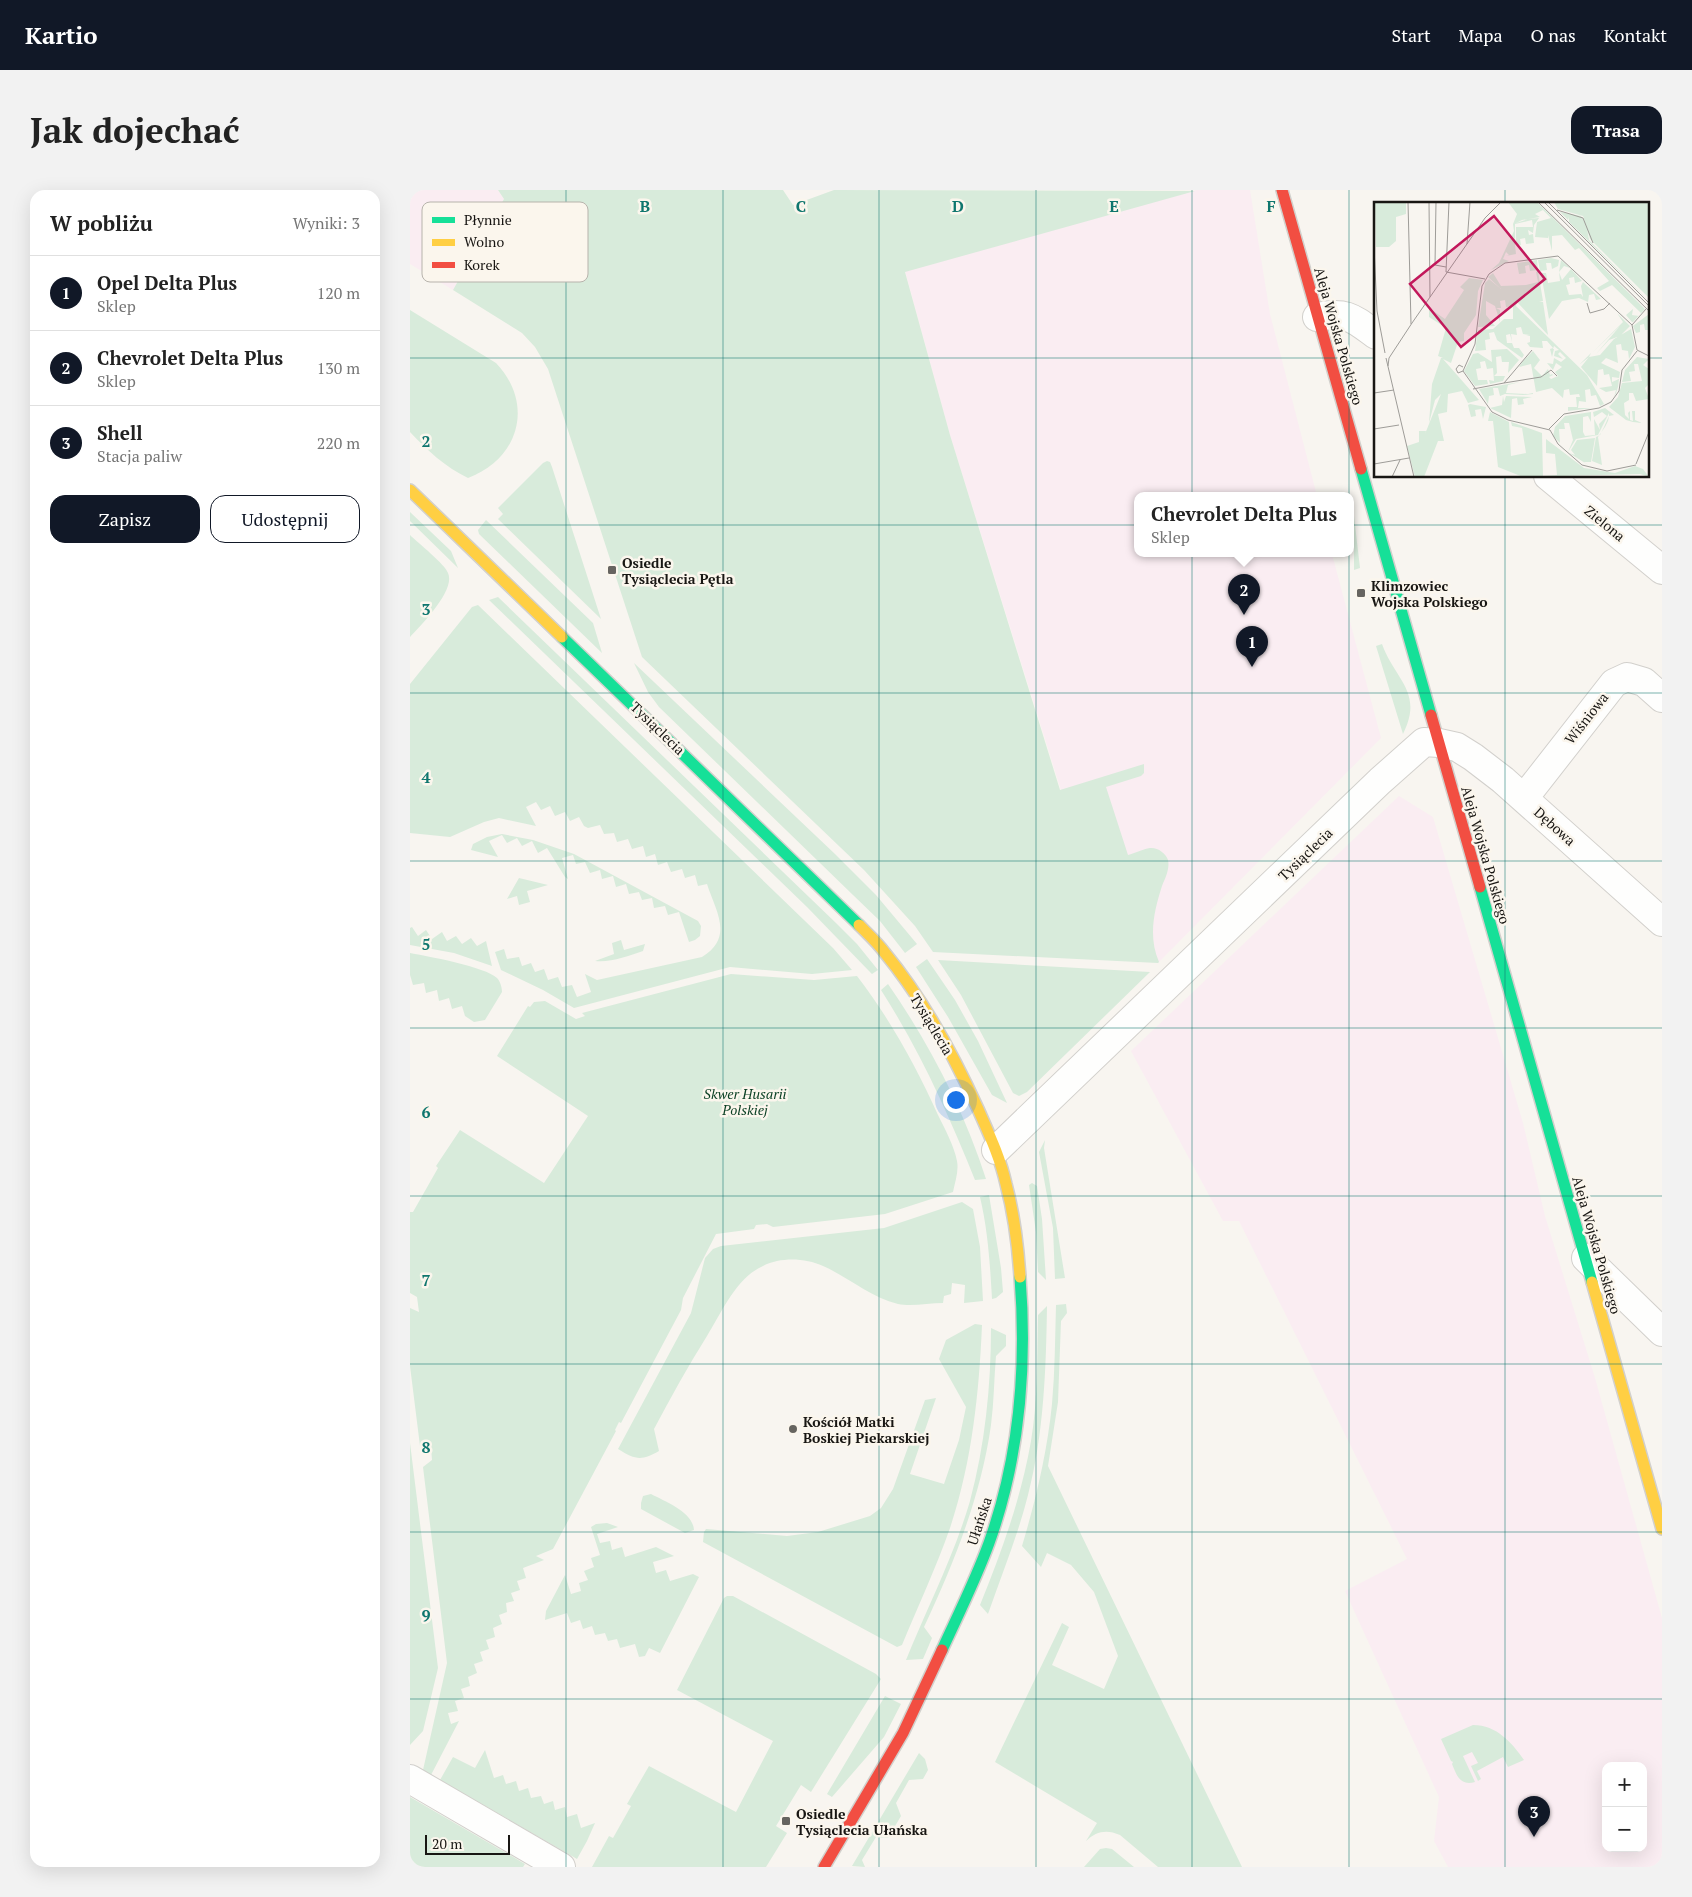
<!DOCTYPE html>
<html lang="pl">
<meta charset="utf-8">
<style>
:root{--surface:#fff;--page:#f2f2f2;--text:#222;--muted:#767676;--line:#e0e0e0;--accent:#111827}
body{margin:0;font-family:"PT Serif",serif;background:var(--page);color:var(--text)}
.controls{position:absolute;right:15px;bottom:15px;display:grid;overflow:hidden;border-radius:10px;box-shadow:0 5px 20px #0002}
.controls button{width:45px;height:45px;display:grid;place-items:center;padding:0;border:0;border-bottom:1px solid var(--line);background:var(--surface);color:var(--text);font:25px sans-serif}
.scale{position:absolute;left:15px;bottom:12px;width:85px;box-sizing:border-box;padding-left:5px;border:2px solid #181613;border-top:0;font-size:14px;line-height:18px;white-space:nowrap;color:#181613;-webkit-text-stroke:4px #fbf6ed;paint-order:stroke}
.you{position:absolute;left:545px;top:909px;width:18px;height:18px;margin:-12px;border:4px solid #fff;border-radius:50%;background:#1a73e8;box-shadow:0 0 0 8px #1a73e833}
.badge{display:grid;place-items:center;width:32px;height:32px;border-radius:50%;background:var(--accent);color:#fff;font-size:16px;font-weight:700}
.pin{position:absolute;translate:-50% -41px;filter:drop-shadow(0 1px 2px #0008)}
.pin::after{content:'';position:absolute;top:26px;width:18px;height:15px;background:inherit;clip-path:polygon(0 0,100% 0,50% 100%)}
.popup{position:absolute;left:724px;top:302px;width:220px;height:65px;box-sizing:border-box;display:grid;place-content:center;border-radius:10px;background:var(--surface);filter:drop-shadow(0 1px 4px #0005);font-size:16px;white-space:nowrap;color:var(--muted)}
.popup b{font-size:19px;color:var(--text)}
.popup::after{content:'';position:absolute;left:50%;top:100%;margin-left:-10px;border:10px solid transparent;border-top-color:var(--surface)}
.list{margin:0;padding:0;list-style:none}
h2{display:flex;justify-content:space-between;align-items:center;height:65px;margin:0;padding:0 20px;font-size:21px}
h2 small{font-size:16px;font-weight:400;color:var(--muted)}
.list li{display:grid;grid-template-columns:32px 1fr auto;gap:15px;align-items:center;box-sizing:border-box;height:75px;padding:0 20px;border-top:1px solid var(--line)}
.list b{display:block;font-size:19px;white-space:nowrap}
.list p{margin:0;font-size:16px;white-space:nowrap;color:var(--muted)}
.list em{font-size:16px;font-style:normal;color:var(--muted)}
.actions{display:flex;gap:10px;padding:15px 20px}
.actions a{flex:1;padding:11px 0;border:1px solid var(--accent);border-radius:15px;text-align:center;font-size:18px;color:var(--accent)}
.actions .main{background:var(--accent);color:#fff}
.map{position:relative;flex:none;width:1252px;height:1677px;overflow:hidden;border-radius:15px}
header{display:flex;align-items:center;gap:30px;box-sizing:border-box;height:70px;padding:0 25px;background:var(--accent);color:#fff}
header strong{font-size:24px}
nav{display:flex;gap:28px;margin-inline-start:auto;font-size:18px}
.intro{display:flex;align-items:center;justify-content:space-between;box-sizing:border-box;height:120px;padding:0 30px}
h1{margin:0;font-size:35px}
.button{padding:12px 22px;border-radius:15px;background:var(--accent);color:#fff;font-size:18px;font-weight:700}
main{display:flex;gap:30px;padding:0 30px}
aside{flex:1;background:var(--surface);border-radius:15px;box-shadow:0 5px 20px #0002}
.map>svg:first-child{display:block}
.commercial{fill:#faedf2;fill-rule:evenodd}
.green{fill:#d8ebdb}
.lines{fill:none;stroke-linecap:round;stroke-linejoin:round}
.street-casing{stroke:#d2d0cc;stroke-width:30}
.fast-casing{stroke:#d2d0cc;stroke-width:14}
.slow-casing{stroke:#d2d0cc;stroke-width:14}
.jam-casing{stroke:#d2d0cc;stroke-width:14}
.street{stroke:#fefefd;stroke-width:28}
.fast{stroke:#16e098;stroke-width:11}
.slow{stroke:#ffcf43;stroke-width:11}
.jam{stroke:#f24e42;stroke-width:11}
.grid{fill:none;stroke:#0f766e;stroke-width:1;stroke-opacity:0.55}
.poi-dot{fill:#666460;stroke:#fbf6ed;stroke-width:2}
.labels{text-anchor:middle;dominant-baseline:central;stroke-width:5;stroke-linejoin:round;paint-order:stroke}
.street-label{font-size:14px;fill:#181613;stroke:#fbf6ed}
.poi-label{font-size:14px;font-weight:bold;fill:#181613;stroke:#fbf6ed;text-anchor:start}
.park-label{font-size:14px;font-style:italic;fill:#093f23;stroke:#fbf6ed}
.inset-road{fill:none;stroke:#9e9c98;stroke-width:1}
.view{fill:#c2185b;fill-opacity:0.15;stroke:#c2185b;stroke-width:2.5}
.inset-edge{fill:none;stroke:#181613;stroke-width:2.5}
.key{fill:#fbf6ed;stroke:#b7b3ac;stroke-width:1}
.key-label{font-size:14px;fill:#181613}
.grid-label{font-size:16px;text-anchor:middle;font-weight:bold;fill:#0f766e;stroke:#fbf6ed;stroke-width:5;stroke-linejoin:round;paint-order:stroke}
</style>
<header>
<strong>Kartio</strong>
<nav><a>Start</a><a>Mapa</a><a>O nas</a><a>Kontakt</a></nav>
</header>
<div class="intro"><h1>Jak dojechać</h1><a class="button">Trasa</a></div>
<main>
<aside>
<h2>W pobliżu<small>Wyniki: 3</small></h2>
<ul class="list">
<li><span class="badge">1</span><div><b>Opel Delta Plus</b><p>Sklep</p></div><em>120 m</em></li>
<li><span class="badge">2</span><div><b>Chevrolet Delta Plus</b><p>Sklep</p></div><em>130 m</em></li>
<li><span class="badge">3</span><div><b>Shell</b><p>Stacja paliw</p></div><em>220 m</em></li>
</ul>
<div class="actions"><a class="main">Zapisz</a><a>Udostępnij</a></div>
</aside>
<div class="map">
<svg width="1252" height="1677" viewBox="0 0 1252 1677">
<rect width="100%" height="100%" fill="#f8f5f0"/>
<!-- commercial -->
<path class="commercial" d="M0 0H88L94 9 43 100 0 74Z
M787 0H840L860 124 907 306H728V364H922L971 548 748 773 651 600 540 245 495 81Z
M989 606 1023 627 1113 933 1135 1026 1185 1188 1252 1428V1677H1038L1024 1651 1029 1607 935 1401 997 1369 829 1031H813L721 861ZM1196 1576H1233V1658H1196Z"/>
<!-- green -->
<path class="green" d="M88 0H373L383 15 424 0 785 1 495 82 540 245 650 600 734 574V583L731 586 696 597 718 665C725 663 733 659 740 658 747 657 756 663 758 670 760 679 755 689 752 696 744 721 738 747 749 772L748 773 523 762 505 736 454 680 232 467 138 179 125 157 112 143 43 100 94 9Z
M0 120 86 173C125 214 109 269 58 288 35 277 17 260 0 242Z
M137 271 140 272 142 277 191 429 88 329 93 324 88 318 133 273Z
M0 322 41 361 48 378 0 331Z
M944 326 950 378 944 380Z
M76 330 183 433 192 463 69 344 68 340Z
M0 345C8 353 35 374 38 383 46 400 11 435 0 447Z
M88 407 426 733 447 754 468 780 462 784 459 781 397 717 79 410Z
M68 415 423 758 442 780 402 784 320 777 164 818 133 800 91 780 85 762 94 759 97 769 109 767 112 776 121 773 125 782 134 779 138 790 148 787 152 797 162 795 167 807 181 802 175 784 187 790 292 767C325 747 305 720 297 694L288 696 285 685 275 688 272 679 261 682 257 672 248 675 245 664 236 667 233 656 222 659 218 649 207 652 204 643 194 644 190 635 178 638 174 636 169 627 160 631 155 622 145 626 140 616 131 620 126 612 116 617 126 636 89 628 74 632 40 647 0 643V494L62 417Z
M972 454C985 490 1014 502 993 544L966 456Z
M224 473 425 664 466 705 507 754 495 763 470 731 443 705 249 517 238 502Z
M92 644 123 650 164 664 288 731 291 736 290 746 285 750 279 752 269 722 258 725 255 716 244 718 242 708 232 710 229 702 219 704 216 694 206 697 203 686 192 689 190 680 180 683 175 672 166 674 163 665 152 668 158 689 155 687 137 658 128 663 122 651 112 656 107 648 97 653 92 645 79 651 88 667 61 660 63 654 77 647Z
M109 688 138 695 117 701 120 712 109 715 107 706 97 709Z
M2 737 8 746 16 740 22 749 32 742 37 751 46 746 52 754 61 748 67 756 76 751 82 776 44 763 0 755V738Z
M211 750 214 760 235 754 233 761C218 766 200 773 185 771L204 764 202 753Z
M0 763C17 766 76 777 87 788 90 791 92 797 92 802L75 830 64 832 55 826 52 816 42 819 39 808 29 811 27 800 16 803 14 793 3 795 0 785Z
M517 769 545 810 568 851 597 913 582 905 538 827 506 777Z
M528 770 740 782 617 902 609 906 603 903 551 805Z
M321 784 404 790 447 786C480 829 506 876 528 925 535 939 544 956 547 971 549 981 545 992 543 1002L475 1024 363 1037 357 1034 346 1035 344 1039 306 1044 273 1108 271 1120 211 1233 209 1232 205 1240 206 1241 143 1359 126 1366 134 1370 113 1378 116 1388 107 1391 110 1400 101 1403 104 1411 96 1413 97 1422 89 1425 92 1434 83 1438 85 1447 76 1450 79 1459 70 1462 73 1471 64 1474 67 1483 58 1487 60 1496 51 1499 54 1508 45 1511 48 1521 38 1523 41 1534 49 1531 21 1585 13 1580 37 1473 13 1277 22 1270 21 1258 10 1256 0 1176V1118L9 1122 7 1107 0 1103V1022H3L28 978 26 976 50 940 134 993 178 926 87 866 118 816 120 817 124 812 135 811 166 829 175 826 172 823Z
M478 794C519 853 554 920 576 989L565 990C538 923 510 861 471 800Z
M635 950 634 958 655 1088 645 1089 643 1038 629 962Z
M622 993 627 996 632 1029 636 1090 628 1082 626 1042 619 995Z
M579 1005 591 1078 593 1102 586 1108 582 1109C580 1074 578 1041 570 1007Z
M552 1012 563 1019 570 1057 573 1111 554 1113 555 1095 542 1093 541 1104 534 1106 533 1113C519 1113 501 1117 488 1114 460 1107 438 1087 413 1076 395 1068 371 1067 353 1076 326 1088 312 1122 297 1146 278 1176 261 1207 244 1239L249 1261C231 1271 226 1270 208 1259L281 1123 295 1068 303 1059 311 1056 474 1038Z
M656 1114 657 1123 651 1131 648 1212 638 1276 832 1677H748L710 1645C697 1639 686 1641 676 1651L687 1633 585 1572 652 1433 659 1437 642 1475 694 1499 708 1466 684 1402 661 1375 637 1363 631 1377 612 1356C626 1309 637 1263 642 1214 645 1181 645 1148 646 1115Z
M637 1116C636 1179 634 1243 618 1305 608 1345 592 1384 578 1424L570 1415C592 1361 611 1308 621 1251 628 1210 627 1167 628 1125Z
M565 1134 572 1135C569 1204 562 1272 540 1338 526 1378 508 1416 492 1455L487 1457 293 1352 294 1342 296 1339 377 1346 408 1342 460 1326 471 1318 483 1299 515 1210 526 1208 500 1284 534 1294 549 1250 556 1217 529 1169 536 1150Z
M581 1138 596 1145V1156L586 1166C584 1189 584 1212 581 1235 571 1306 544 1373 514 1437L522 1448 513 1469 496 1470C517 1418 544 1366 560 1311 575 1255 581 1196 581 1138Z
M0 1253 28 1478 13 1541 0 1555Z
M241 1304C256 1312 283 1322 284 1340L275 1343 231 1319V1313L233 1306Z
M197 1333 208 1337 187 1344 190 1353 200 1351 202 1360 212 1357 215 1367 246 1357 264 1366 243 1372 246 1383 256 1380 260 1391 283 1384 289 1387 250 1463 239 1458 235 1466 229 1467 225 1454 210 1458 207 1449 198 1451 195 1443 185 1445 182 1436 173 1439 170 1430 161 1433 157 1423 135 1430 136 1421 155 1385 161 1404 171 1401 169 1393 178 1390 174 1381 184 1377 181 1368 190 1365 181 1337 186 1334Z
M317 1406H323L466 1484 471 1489 401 1602 391 1595 366 1636 377 1643 356 1677H182L199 1646 203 1648 221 1616 217 1614 239 1576 326 1622 363 1551 267 1500 314 1408Z
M475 1506 491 1514 474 1547 422 1607 417 1604Z
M1063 1535C1087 1535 1102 1553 1114 1570L1098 1577 1093 1567 1067 1581 1071 1589 1068 1591 1061 1576 1068 1573 1062 1562 1053 1566 1065 1592C1050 1596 1047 1586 1042 1574L1043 1572 1041 1571 1031 1549Z
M75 1560 84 1588 93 1585 96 1594 106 1591 109 1601 118 1598 121 1608 131 1606 134 1614 143 1611 145 1620 155 1617 157 1627 167 1624 171 1638 185 1633 177 1651 167 1669 30 1590 43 1567 65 1578Z
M509 1563 515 1569 518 1580 513 1589 499 1590 486 1613 491 1626 478 1648 466 1647 452 1670 455 1677 442 1676Z
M0 1607 115 1674 113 1677H0Z
M696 1658 702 1659 724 1677H674L690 1659Z"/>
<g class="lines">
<!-- street casing -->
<g class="street-casing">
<path id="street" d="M907 127C937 121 943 128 966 145
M1138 286 1252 380
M1114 608 1204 493 1217 487 1234 492 1252 508
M586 960 970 591 1014 552 1029 553 1047 557 1063 567 1093 590 1252 732
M1176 1068 1252 1142
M0 1589 151 1677"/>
</g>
<!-- fast casing -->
<g class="fast-casing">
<path id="fast" d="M951 279 1021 525
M152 447 449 735
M1070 697 1182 1092
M532 1460C548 1425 566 1389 579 1353 609 1269 617 1176 610 1087"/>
</g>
<!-- slow casing -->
<g class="slow-casing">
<path id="slow" d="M0 300 152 447
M449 735C458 744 468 753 475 763 512 808 544 866 568 919 579 944 590 967 596 994 604 1024 608 1056 610 1087
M1182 1092 1252 1339"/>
</g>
<!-- jam casing -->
<g class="jam-casing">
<path id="jam" d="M872 0 951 279
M1021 525 1070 697
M414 1677 493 1543 532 1460"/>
</g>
<!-- street -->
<use href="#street" class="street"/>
<!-- fast -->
<use href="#fast" class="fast"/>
<!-- slow -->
<use href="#slow" class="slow"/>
<!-- jam -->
<use href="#jam" class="jam"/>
</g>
<!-- grid -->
<path class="grid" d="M156 0V1677M313 0V1677M469 0V1677M626 0V1677M782 0V1677M939 0V1677M1095 0V14M0 168H966M1238 168H1252M1095 286V1677M0 335H1252M0 503H1252M0 671H1252M0 838H1252M0 1006H1252M0 1174H1252M0 1342H1252M0 1509H1252"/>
<!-- markers -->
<g class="poi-dot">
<rect x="197" y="375" width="10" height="10" rx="2.5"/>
<rect x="946" y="398" width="10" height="10" rx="2.5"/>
<circle cx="383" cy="1239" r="5"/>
<rect x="371" y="1626" width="10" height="10" rx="2.5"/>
</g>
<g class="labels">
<!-- street labels -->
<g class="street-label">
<text transform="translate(929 146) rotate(74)">Aleja Wojska Polskiego</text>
<text transform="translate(1195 333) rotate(39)">Zielona</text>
<text transform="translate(1176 528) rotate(-52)">Wiśniowa</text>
<text transform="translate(248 538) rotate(44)">Tysiąclecia</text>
<text transform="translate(1145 636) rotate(42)">Dębowa</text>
<text transform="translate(895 664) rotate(-44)">Tysiąclecia</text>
<text transform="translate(1076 665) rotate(74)">Aleja Wojska Polskiego</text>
<text transform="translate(522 834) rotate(59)">Tysiąclecia</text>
<text transform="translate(1187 1055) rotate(74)">Aleja Wojska Polskiego</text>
<text transform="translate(569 1331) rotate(-72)">Ułańska</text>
</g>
<!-- poi labels -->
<g class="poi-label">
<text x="212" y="372">Osiedle<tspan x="212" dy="16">Tysiąclecia Pętla</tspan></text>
<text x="961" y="395">Klimzowiec<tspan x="961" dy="16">Wojska Polskiego</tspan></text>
<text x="393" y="1231">Kościół Matki<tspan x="393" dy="16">Boskiej Piekarskiej</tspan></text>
<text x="386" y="1623">Osiedle<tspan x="386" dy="16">Tysiąclecia Ułańska</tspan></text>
</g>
<!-- park labels -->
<g class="park-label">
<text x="335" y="903">Skwer Husarii<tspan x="335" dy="16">Polskiej</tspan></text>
</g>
</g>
<!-- overview -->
<g transform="translate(964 12)">
<rect width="275" height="275" fill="#f8f5f0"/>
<path d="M1 0H32V12L22 15V39L15 45H2ZM134 0H163L271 107 259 120H258L252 113 259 107 258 113 265 114 267 111 238 83 226 89 223 86 235 79 205 46 201 48 188 33 178 34V49L174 33V36L161 35 163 20 177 16 169 8 161 12 166 15 148 18 142 21 154 17 165 16 160 23 159 31 154 28 155 33 159 32 160 41 152 42 151 36 146 37 147 43 142 42V25H159L158 18 141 22V43L142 52 132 54 135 53 132 50 129 57 135 59 117 68 125 61 140 29 139 22 143 12ZM180 0H275V96L216 37 209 14 184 7ZM186 10 207 14 212 21 215 38 275 99 195 20V15L194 18ZM177 56 185 58 184 64 178 67 177 61H172L173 68 166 69 164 58ZM163 58 164 68 156 69 155 63 151 64 152 71 145 72 143 61ZM187 58 196 66 190 64 185 70 188 78 197 67 208 79 201 81 200 75 195 76 196 82 192 83 195 93 207 92 209 95 207 84 209 80 227 97 222 98 220 92 215 93 214 100 205 96 188 99 175 117 167 71H172L174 81 186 79 185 70ZM164 69 169 99 165 100H169L174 133 143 100 142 104 213 173 230 202 226 204 222 193 217 194 216 187 211 188 212 200 205 199 204 206H218L194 209V205H203L202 195H206L205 192 196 193 195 187 190 188 189 196 178 186 162 190 157 162 145 165 149 159 159 149 166 158 160 166 168 174 174 167 176 173 178 172 179 173 175 175 177 177 184 174 181 170 188 165 182 161 179 168 173 161 179 162 180 156 187 160 192 156 186 150 184 152 189 157 180 154 181 149 185 148 180 144 179 147H180L178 155 176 147 179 146 173 139H168L169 146 156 145 153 141 156 140V134H152L156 133 149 132 147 125 142 126 143 133 137 132 138 140 136 132 132 133 133 141H138L140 146H145L150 153 148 156 123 138 120 130 115 131 116 137 111 138 112 148 101 149 104 128 119 127 130 117H139V104L132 105 131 98 126 99 127 106H122L126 108V120L121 104 112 99V113L121 124 104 125 111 81 115 77 127 87 114 75 119 71 127 84 152 83 164 80 162 70ZM95 76 109 78 104 89 102 113 90 131V139L84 140 77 161 69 157 105 198 94 201 88 189 74 192 73 210 64 212 70 239H64L50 275H41L33 244 45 240V229H52L51 232 67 192 61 198 55 221 58 182 67 156H69L64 154 72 126 55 115V106L71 117 90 88 86 85ZM243 111 256 124 246 134 235 138 222 152 246 124 219 150 249 120ZM275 112V128H271L270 122 266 123V130L262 131 259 124ZM257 127 261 145 255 157 254 149 248 148 247 142 242 143 244 161 232 156 227 161 246 170 245 176 238 175V180L245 177 244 185 242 191 240 195 242 188 232 190 225 186 238 184 235 172 230 173 229 167 224 168 223 184 207 165 215 155 205 163 217 151 215 155 226 153 240 137ZM133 147 145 158 134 171 135 160H128L127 154 122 155 123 171 120 174H131L129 179 116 182 115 178 120 179 119 166 113 167 111 159 106 160 107 166 102 167 104 178H113L114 182 101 184 90 169 99 152 104 151 118 160 117 148ZM263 155 275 157 269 163 275 167V182L271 186 275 197 262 199 259 191H255V198L250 201 251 213 255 217 254 211 256 209V218L259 219 258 209H261V218L268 221 259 220 252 218 235 205 244 195 248 181 268 179 264 162H260L261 169 255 170 257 179 248 180 251 168ZM146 180 134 183 132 191 154 192 159 191V186V192L149 193 131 192 126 194 124 186H119L120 193 115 194 114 202 105 187ZM129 194 130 200 132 194 158 195 149 197 150 202 144 203 143 196 138 197 137 216 116 206 128 203ZM96 202 112 205 109 217 107 207 101 208 102 214 97 215 94 203ZM231 206 240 213 235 214 234 219 231 225 224 235 228 263 218 259 222 235 226 233 230 225 235 214V211L224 233 202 237 194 250 199 238 195 221H190L191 227H185L186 241 179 234 181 225 191 214 217 210V220L214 214 209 215V230L211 234 221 233 220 217 226 228 225 222 233 214 228 210 220 215 219 210ZM116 210 135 220 137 254 152 251 148 226 138 224 137 220 168 231 169 274 183 273 181 252 172 251V237L210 266 241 271 261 264 269 267 275 275 266 272 149 275 124 265 119 219H114ZM221 236 217 260H210L216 264 195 251 201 253 197 248 203 238Z" fill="#d8ebdb"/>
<path class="inset-road" d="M34 0 37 122M55 0 56 95M62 0 61 63 72 65M75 0 72 70 111 77M164 0 275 109M170 0 275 104M174 0 275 101M183 8 209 16 219 41M93 42 96 0M0 45 3 109 11 151M213 101 216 111 230 107 236 101M258 123 263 148 275 154M12 156 40 275M14 164 15 156 38 121 111 16 127 0M89 169 101 142 108 84 115 72 131 61 184 54 258 123 272 107M89 169 118 210 134 218 176 228 184 242 208 263 233 269 262 263M89 169 84 171 82 167 85 163 89 165M130 181 167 175 177 168 183 174M99 187 130 181 158 148M0 191 20 188M0 227 25 223M175 227 190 212 225 206 237 200 245 189 248 168 263 149M0 262 35 256M262 262 275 230M18 275 26 258"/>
<path class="view" d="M120 14 171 77 87 145 36 82Z"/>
<rect width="275" height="275" class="inset-edge"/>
</g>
<!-- legend -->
<rect x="12" y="12" width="166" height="80" rx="8" class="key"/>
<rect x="22" y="27" width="23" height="6" fill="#16e098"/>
<rect x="22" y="49" width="23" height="7" fill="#ffcf43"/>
<rect x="22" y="72" width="23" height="6" fill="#f24e42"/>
<g class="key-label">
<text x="54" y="35">Płynnie</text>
<text x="54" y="57">Wolno</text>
<text x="54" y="80">Korek</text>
</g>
<g class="grid-label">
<text x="235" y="22">B</text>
<text x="391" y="22">C</text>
<text x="548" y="22">D</text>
<text x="704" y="22">E</text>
<text x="861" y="22">F</text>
<text x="16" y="257">2</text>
<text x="16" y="425">3</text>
<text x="16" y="593">4</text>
<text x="16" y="760">5</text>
<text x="16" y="928">6</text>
<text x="16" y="1096">7</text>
<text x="16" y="1263">8</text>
<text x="16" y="1431">9</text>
</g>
</svg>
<div class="controls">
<button>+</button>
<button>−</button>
</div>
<div class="scale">20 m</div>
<div class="you"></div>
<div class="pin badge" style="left:842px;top:477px">1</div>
<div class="pin badge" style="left:834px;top:425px">2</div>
<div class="popup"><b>Chevrolet Delta Plus</b>Sklep</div>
<div class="pin badge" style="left:1124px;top:1647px">3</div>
</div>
</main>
